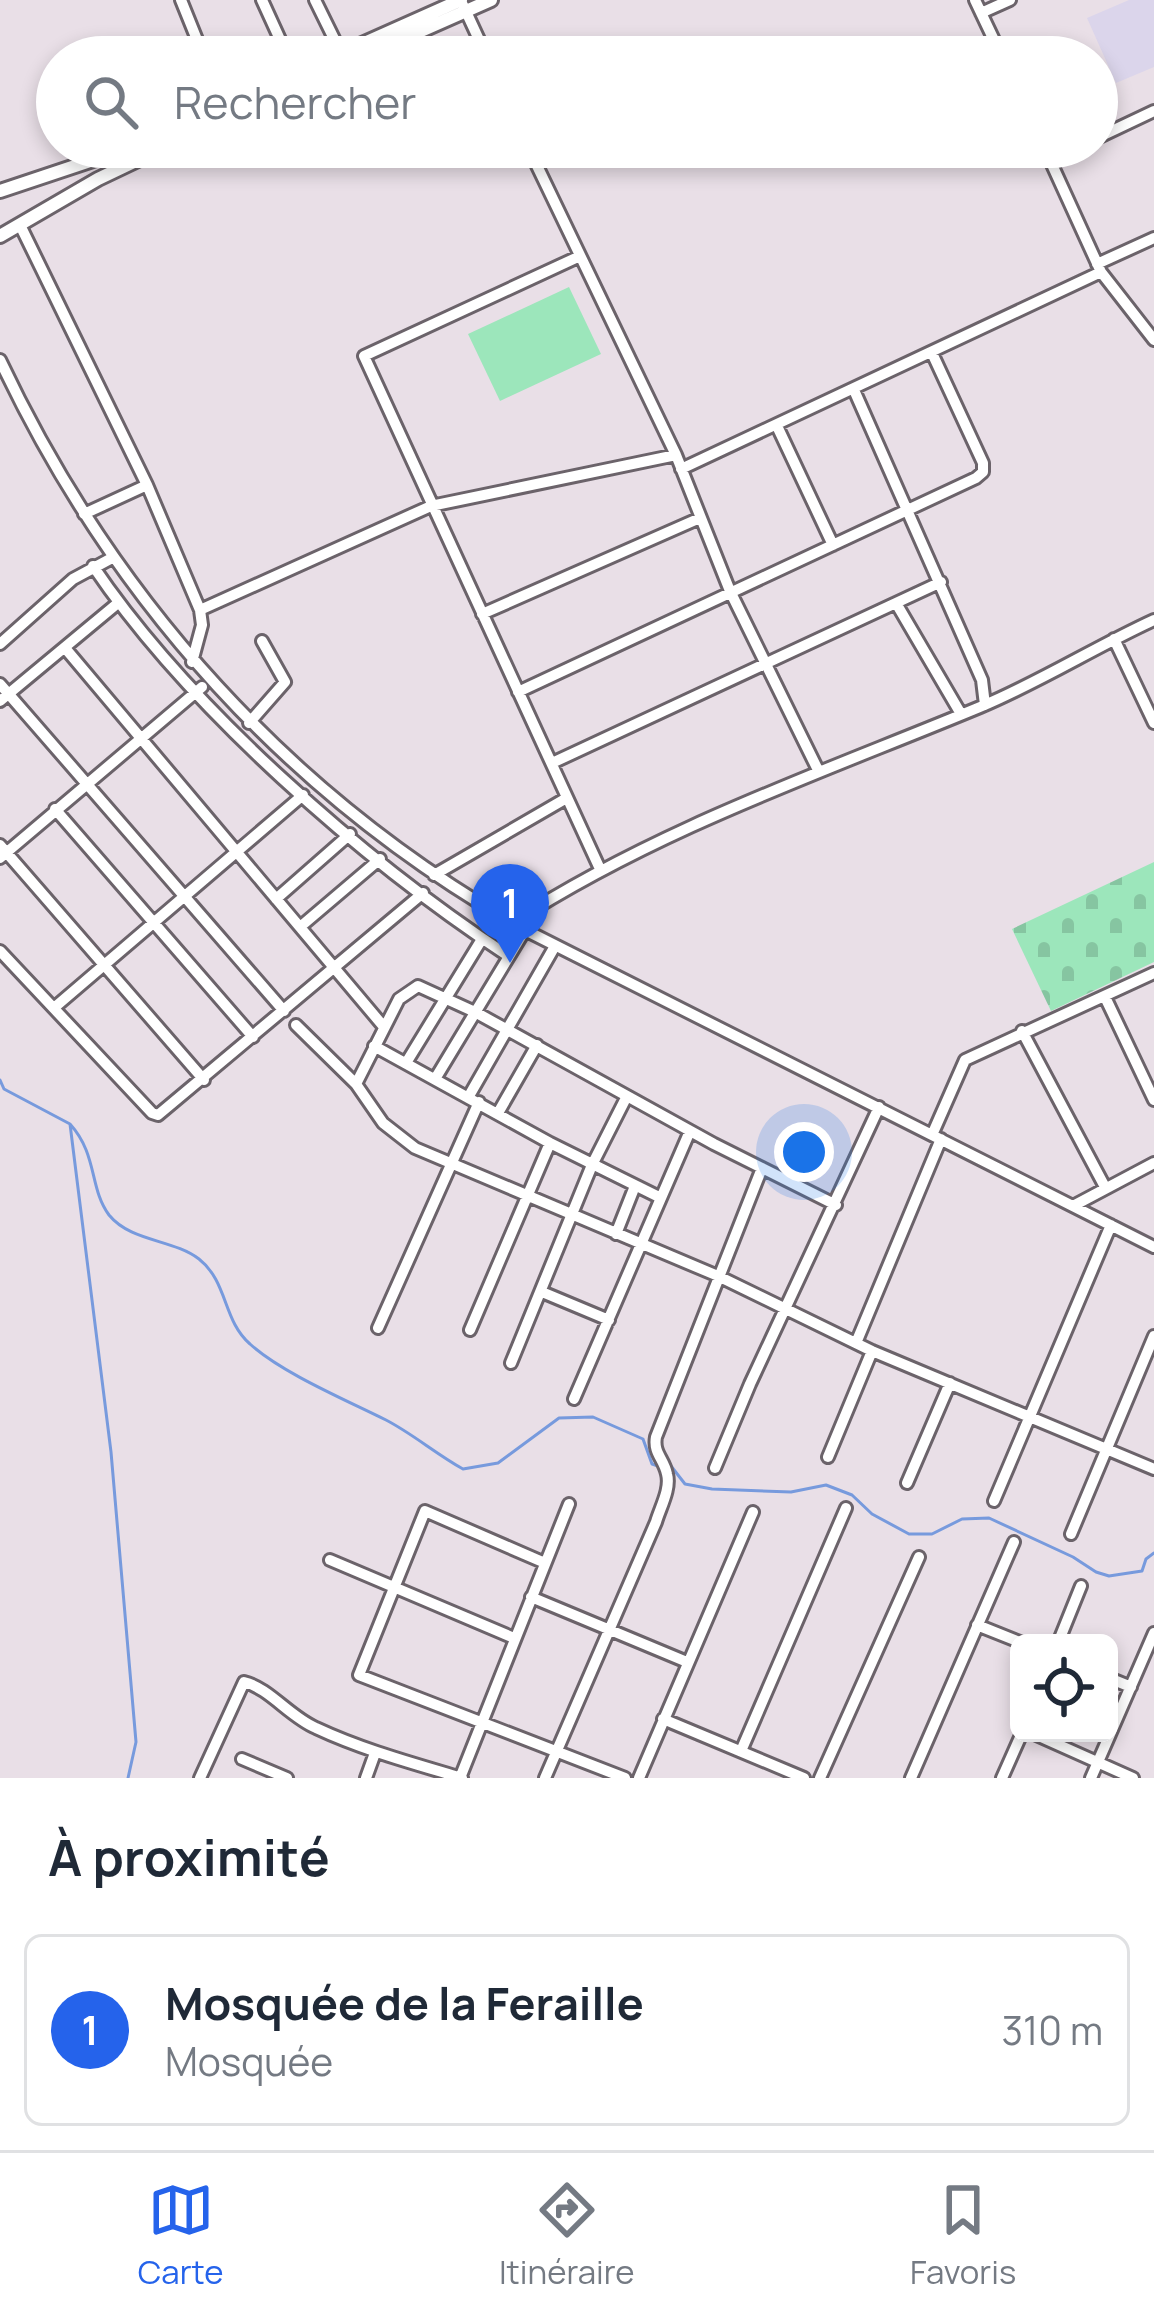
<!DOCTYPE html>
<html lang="fr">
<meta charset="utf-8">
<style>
:root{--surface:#fff;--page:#f2f2f3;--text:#1f2937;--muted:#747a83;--line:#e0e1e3;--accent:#2563eb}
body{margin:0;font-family:Manrope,sans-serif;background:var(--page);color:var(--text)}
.controls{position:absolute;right:36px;bottom:36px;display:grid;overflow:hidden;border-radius:18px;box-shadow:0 6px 18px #0003}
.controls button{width:108px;height:108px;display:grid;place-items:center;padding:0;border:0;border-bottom:3px solid var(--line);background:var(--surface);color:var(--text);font:60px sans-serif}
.you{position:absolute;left:804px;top:1152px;width:42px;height:42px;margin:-30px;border:9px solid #fff;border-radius:50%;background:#1a73e8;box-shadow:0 0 0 18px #1a73e833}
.badge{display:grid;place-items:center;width:78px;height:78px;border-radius:50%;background:var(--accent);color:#fff;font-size:39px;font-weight:700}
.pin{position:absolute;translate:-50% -99px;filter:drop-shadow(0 3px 6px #0008)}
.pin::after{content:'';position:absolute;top:63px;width:42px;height:36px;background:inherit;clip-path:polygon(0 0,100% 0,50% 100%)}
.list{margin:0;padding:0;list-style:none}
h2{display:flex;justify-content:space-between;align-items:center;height:156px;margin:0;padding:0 48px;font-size:51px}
h2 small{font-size:39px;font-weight:400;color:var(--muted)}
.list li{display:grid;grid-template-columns:78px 1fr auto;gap:36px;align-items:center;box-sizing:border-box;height:192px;margin:0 24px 24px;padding:0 24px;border:3px solid var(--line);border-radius:18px}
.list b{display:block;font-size:45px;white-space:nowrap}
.list p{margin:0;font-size:39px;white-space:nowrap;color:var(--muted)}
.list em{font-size:39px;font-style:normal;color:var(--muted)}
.icon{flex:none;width:66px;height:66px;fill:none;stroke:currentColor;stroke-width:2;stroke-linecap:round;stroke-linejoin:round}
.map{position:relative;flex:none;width:1154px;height:1778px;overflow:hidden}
.search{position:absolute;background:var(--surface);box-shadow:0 6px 18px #0003;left:36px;right:36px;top:36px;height:132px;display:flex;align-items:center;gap:30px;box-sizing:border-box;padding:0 42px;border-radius:66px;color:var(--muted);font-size:45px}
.sheet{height:372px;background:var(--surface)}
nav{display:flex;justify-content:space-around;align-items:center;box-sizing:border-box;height:168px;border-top:3px solid var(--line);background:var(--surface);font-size:33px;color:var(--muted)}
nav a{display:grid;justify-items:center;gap:6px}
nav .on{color:var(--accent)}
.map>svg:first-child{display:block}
.industrial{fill:#dbd5eb}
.grass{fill:#9ce6bb}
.cemetery{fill:url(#cemetery-stones)}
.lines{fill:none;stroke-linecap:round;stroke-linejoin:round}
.stream{stroke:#779add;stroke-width:3}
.minor-casing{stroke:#6b636a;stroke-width:16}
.major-casing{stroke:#6b636a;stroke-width:18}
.minor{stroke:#fff;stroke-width:10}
.major{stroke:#fff;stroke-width:12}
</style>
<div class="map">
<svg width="1154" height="1778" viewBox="0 0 1154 1778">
<defs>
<pattern id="cemetery-stones" width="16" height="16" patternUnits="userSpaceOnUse" patternTransform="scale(3)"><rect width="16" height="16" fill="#9ce6bb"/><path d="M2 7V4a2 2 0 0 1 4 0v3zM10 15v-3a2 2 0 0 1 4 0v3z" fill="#86c5a1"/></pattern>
</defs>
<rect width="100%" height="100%" fill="#e9dfe7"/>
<!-- industrial -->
<path class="industrial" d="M1129 0H1154V67L1116 83 1087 18Z"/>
<!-- grass -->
<path class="grass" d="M569 287 601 354 500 401 468 334Z"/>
<!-- cemetery -->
<path class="cemetery" d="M1154 862V962L1051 1011 1012 929Z"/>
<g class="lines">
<!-- stream -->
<path class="stream" d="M0 1080 4 1089 70 1124 111 1452 136 1742 128 1778
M70 1124C98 1155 89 1188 109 1215 131 1242 173 1239 199 1259 228 1282 223 1321 250 1344 282 1373 346 1400 386 1420 413 1434 436 1454 463 1469L498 1463 559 1418 593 1417 643 1439 652 1464 661 1467
M671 1466 685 1484 712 1489 791 1492 826 1485 852 1495 872 1514 909 1534H932L962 1519 989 1518 1073 1557 1096 1572 1109 1576 1142 1571 1146 1559 1154 1553"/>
<!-- minor casing -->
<g class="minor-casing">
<path id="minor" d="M181 0 204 57
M262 0 288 57
M315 0 343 57
M975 0 1002 57
M463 5 487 57
M981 13 1010 0
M1097 138 1154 111
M528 147 676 455 730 591 818 770
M1044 147 1101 272 1154 340
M1050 160 1077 147
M20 225 147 485 200 610 202 625 192 662
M578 257 364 356 600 869
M1097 264 1154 238
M0 360C114 602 291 798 525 930L1154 1247
M854 390 982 680 985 705
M777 426 833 545
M681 469 1101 272
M84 514 147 485
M93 566C189 708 364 861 507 955
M896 603 961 714
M200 610 431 506 676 455
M482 614 700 518
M1114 639 1154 723
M0 644 73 579 112 558
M65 648 384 1027
M0 684 284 1011
M518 692 976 478 983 472V463L932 353
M0 701 118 603
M249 723 285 682 262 641
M552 763 941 582
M55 809 253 1037
M0 845 204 1080
M0 858 202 687
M434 875 565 799
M276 899 350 834
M512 923C657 829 821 773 980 707 1040 682 1095 647 1154 620
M300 927 380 859
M0 951 152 1113 158 1115 423 893
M1105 997 1154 1100
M55 1007 303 795
M296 1025 356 1084 383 1123 415 1148 718 1276 872 1351 1154 1469
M1022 1031 1105 1187
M374 1046 550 1143 661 1198
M406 1063 482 939
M435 1079 525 930
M356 1084 399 999 418 986 475 1012 714 1144 836 1205
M469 1096 555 946
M498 1113 537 1045
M932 1135 965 1060 1154 973
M1073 1206 1154 1163
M616 1234 635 1186
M542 1292 609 1320
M378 1328 479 1102
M470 1330 550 1143
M856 1343 941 1139
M511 1363 592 1165 627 1096
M574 1399 690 1131
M828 1457 872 1351
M715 1468 750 1384 879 1107
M907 1483 950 1383
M994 1501 1111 1225
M1071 1534 1154 1336
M330 1560 514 1638
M545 1563 425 1511 359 1675 625 1778
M531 1597 687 1662
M977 1625 1022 1643
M1058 1643 1081 1586
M1109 1678 1131 1687
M663 1719 804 1778
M1032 1733 1133 1778
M741 1751 846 1508
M242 1759 287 1778
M200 1778 244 1682C269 1688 290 1717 316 1728 363 1750 412 1763 462 1778
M366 1778 375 1753
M460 1778 569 1504
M545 1778 656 1522C660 1508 671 1489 667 1474 664 1459 653 1453 656 1437L762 1168
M639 1778 753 1512
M820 1778 919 1557
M911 1778 1014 1542
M1002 1778 1022 1733
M1091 1778 1154 1633"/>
</g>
<!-- major casing -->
<g class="major-casing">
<path id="major" d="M333 57 461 0
M362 57 491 0
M0 191 132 147
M0 236 98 179 165 147"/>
</g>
<!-- minor -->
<use href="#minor" class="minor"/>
<!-- major -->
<use href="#major" class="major"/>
</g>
</svg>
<div class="controls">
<button><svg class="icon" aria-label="locate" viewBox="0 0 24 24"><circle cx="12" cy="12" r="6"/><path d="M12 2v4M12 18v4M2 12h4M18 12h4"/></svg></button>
</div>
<div class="you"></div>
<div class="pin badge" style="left:510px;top:963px">1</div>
<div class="search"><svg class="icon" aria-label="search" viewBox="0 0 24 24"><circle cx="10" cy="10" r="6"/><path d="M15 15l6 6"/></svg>Rechercher</div>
</div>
<section class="sheet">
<h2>À proximité<small></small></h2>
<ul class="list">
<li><span class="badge">1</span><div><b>Mosquée de la Feraille</b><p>Mosquée</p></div><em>310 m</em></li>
</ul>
</section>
<nav>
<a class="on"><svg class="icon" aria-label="map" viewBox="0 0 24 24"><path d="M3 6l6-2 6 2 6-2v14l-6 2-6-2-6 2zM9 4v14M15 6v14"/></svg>Carte</a>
<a><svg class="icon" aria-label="directions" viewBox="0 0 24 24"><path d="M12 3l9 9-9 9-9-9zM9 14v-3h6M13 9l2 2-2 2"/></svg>Itinéraire</a>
<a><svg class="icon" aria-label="saved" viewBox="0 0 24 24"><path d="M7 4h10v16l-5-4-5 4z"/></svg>Favoris</a>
</nav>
